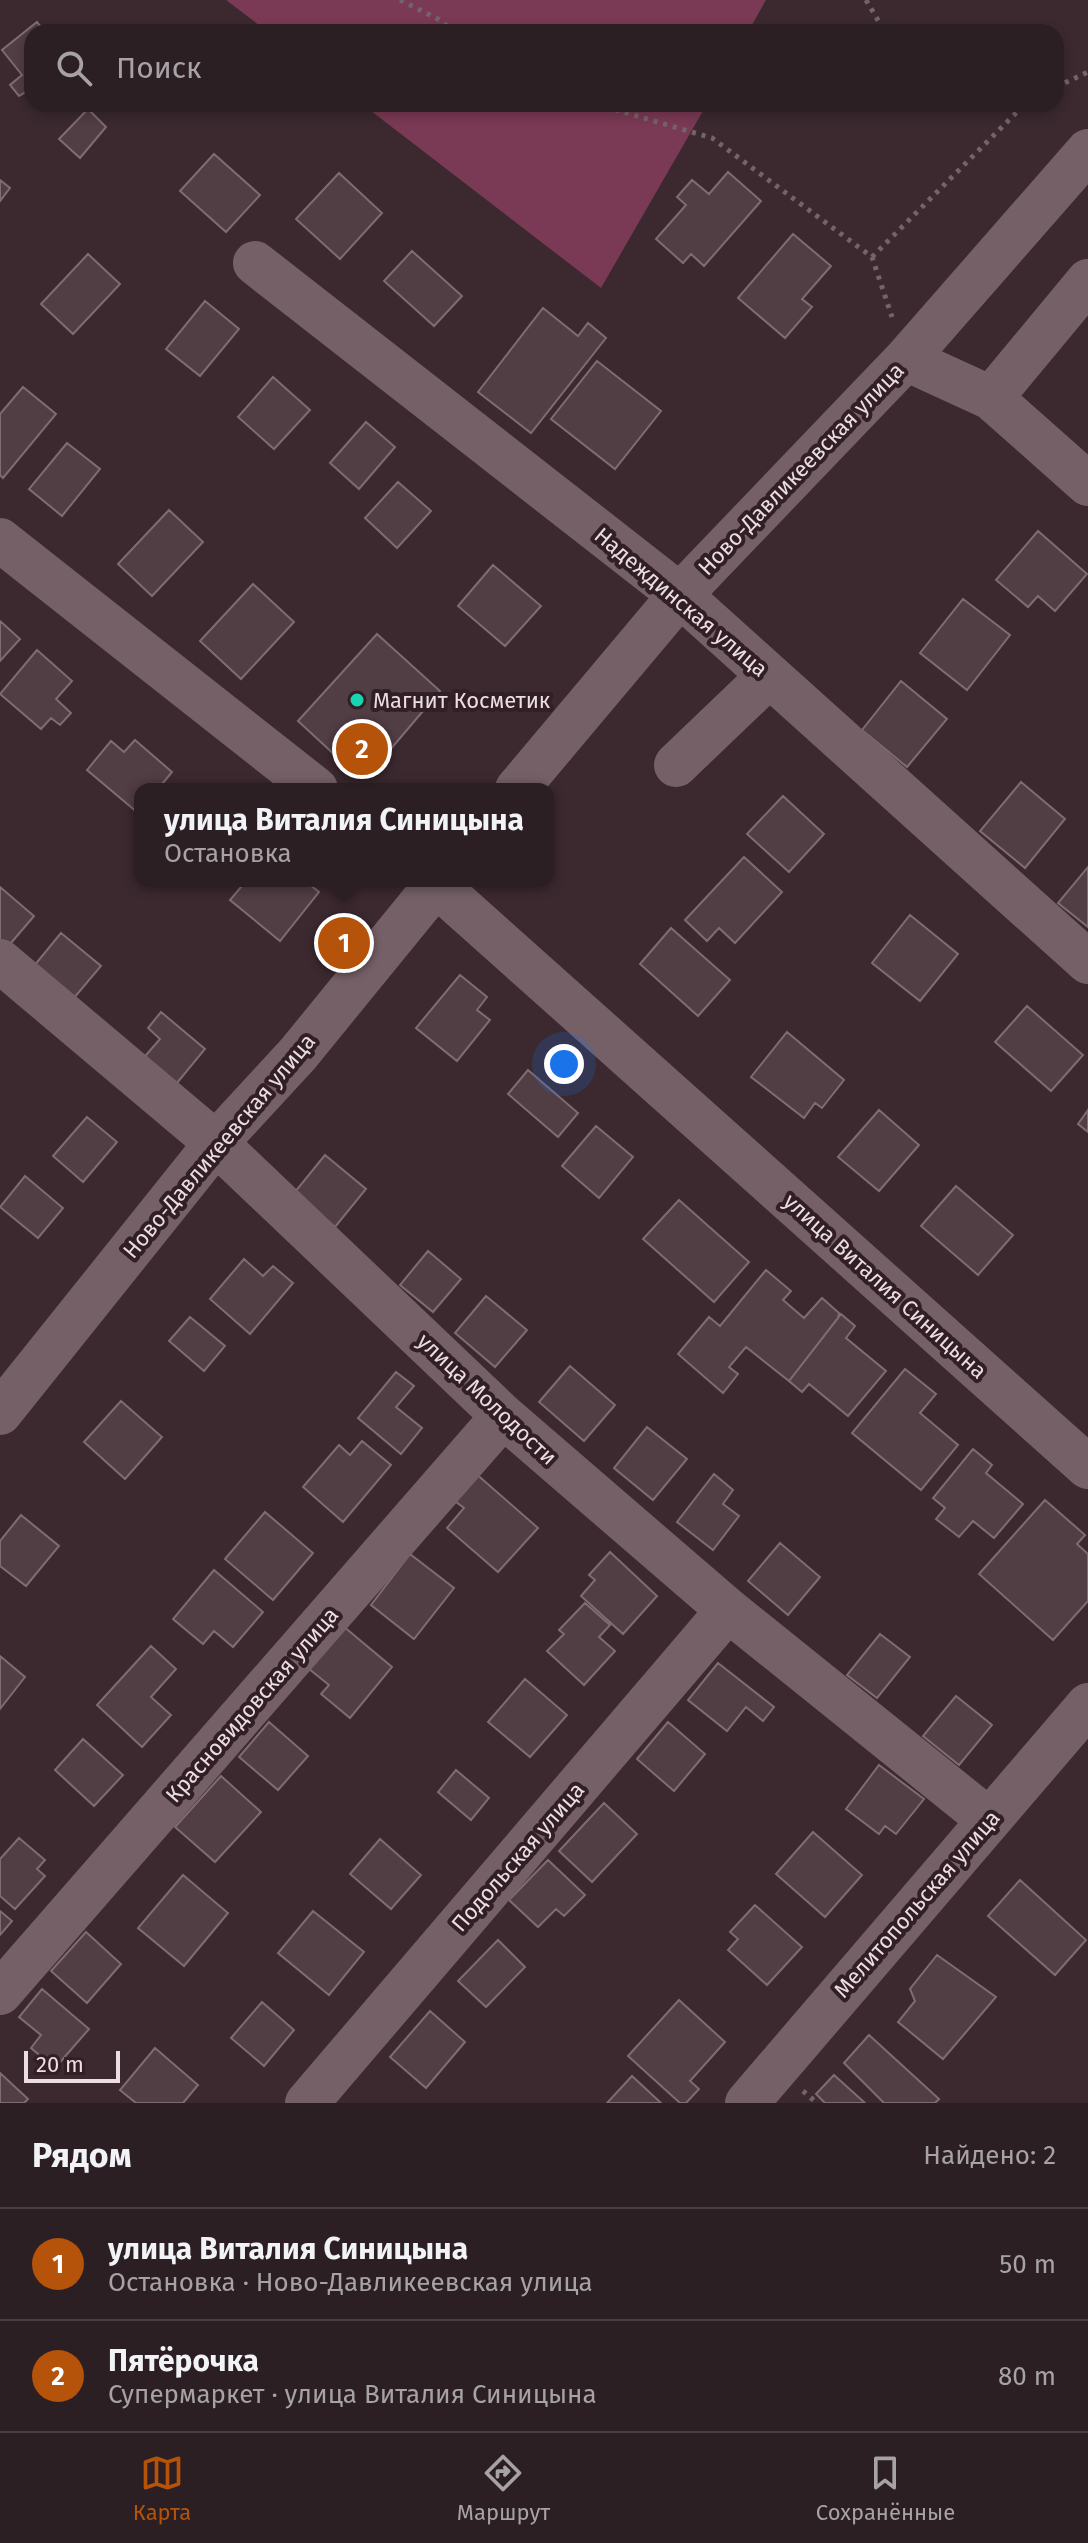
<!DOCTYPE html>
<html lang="ru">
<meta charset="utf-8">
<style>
:root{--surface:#2c1f23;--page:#34272b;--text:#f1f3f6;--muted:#a6a2a6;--line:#483d41;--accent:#b45309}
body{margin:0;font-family:"Fira Sans",sans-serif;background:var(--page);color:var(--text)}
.scale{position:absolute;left:24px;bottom:20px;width:96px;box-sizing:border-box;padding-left:8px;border:4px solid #ebdee2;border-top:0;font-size:22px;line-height:28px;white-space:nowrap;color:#ebdee2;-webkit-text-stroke:6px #311f25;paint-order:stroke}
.you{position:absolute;left:564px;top:1064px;width:28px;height:28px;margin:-20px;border:6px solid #fff;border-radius:50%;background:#1a73e8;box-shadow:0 0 0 12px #1a73e833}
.badge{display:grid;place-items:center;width:52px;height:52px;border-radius:50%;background:var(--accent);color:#fff;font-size:26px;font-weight:700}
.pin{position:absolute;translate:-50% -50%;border:4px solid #fff;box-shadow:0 2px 8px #0006}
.popup{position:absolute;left:134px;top:783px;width:420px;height:104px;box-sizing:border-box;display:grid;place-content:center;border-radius:16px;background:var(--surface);filter:drop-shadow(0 2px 6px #0005);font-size:26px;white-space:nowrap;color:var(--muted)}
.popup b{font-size:30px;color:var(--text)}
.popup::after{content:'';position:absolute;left:50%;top:100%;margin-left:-16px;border:16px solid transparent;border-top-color:var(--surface)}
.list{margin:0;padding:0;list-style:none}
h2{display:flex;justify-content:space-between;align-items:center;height:104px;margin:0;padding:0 32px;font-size:34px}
h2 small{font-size:26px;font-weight:400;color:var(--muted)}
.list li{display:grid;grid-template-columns:52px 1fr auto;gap:24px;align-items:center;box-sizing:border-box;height:112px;padding:0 32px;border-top:2px solid var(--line)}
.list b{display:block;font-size:30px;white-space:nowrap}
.list p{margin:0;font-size:26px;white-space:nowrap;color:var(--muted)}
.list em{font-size:26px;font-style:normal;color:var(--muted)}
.icon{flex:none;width:44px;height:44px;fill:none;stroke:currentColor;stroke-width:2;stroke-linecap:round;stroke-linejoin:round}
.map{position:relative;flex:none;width:1088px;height:2103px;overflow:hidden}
.search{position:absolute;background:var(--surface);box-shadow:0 4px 12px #0003;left:24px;right:24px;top:24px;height:88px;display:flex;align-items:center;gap:20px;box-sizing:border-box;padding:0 28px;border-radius:24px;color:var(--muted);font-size:30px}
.sheet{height:328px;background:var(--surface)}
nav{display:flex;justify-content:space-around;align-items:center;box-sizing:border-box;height:112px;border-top:2px solid var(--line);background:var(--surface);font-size:22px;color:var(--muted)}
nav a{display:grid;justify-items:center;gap:4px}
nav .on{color:var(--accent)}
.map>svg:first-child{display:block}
.green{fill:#7a3954}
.building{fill:#513d44;stroke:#806b72;stroke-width:2}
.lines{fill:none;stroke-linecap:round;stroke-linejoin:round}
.path{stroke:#746469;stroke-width:5;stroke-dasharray:4 6;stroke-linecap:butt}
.minor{stroke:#756067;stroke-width:44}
.poi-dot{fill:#17d5b2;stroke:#311f25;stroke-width:3}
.labels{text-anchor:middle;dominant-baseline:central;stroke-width:8;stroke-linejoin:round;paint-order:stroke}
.street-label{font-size:22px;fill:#ebdee2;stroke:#311f25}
.poi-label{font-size:22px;fill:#ebdee2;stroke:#311f25;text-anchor:start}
</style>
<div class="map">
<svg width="1088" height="2103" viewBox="0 0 1088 2103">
<rect width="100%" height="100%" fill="#3b292f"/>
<!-- green -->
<path class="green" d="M226 0H766L748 32H268Z
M362 104H707L601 288Z"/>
<!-- building -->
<path class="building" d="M37 22 45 32H32V88L19 96 10 85 22 75 2 50Z
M88 109 106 127 80 158 59 139Z
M214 154 260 195 226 232 180 191Z
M728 172 761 201 704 266 691 254 683 263 656 239 686 205 677 197 692 180 709 194Z
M339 173 382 213 340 259 296 219Z
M0 180 10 188 0 201Z
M793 234 831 266 802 299 812 307 785 338 738 298Z
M412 251 462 296 434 326 384 281Z
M88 254 120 284 73 334 41 304Z
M205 301 239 329 200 376 166 349Z
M543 308 578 336 588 323 606 338 531 433 478 392Z
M597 361 661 411 615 469 551 419Z
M273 377 310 410 274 449 238 417Z
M23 387 56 414 3 478 0 475V414Z
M366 422 395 447 359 489 330 463Z
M67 443 100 469 62 516 29 489Z
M398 482 431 511 397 548 365 518Z
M169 510 203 542 152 596 118 564Z
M1038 531 1087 574 1055 611 1038 596 1028 607 996 580Z
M493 565 541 606 505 646 458 606Z
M253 584 294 622 241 679 200 641Z
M963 599 1010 635 967 690 920 653Z
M0 621 20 639 0 661Z
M377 634 440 691 384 757 378 751 359 772 341 756 338 758 298 721Z
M37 650 72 681 56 699 71 713 60 725 51 718 41 729 0 694Z
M901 681 947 719 907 767 862 730Z
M135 740 172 772 158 789H140L138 813 87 770 111 741 124 752Z
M1021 782 1065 819 1025 868 980 831Z
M783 796 824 834 789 872 747 834Z
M744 857 782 892 735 943 719 928 707 941 685 920Z
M1088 867V927L1058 903Z
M246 881H305L319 892 280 941 230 900Z
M0 887 34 916 5 950 0 946Z
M910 915 958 954 920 1001 872 963Z
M671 928 730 980 698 1016 640 964Z
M61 933 101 966 73 999 33 967Z
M460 975 487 997 477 1010 490 1020 457 1061 416 1028Z
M1027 1006 1083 1055 1051 1091 995 1042Z
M161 1012 205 1049 172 1089 140 1062 160 1039 148 1028Z
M787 1032 844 1080 822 1108 815 1103 804 1118 751 1077Z
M528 1070 578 1113 558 1137 508 1094Z
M879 1110 919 1145 879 1191 838 1157Z
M1088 1110V1132L1078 1124Z
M87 1117 117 1142 83 1182 53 1156Z
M596 1126 633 1157 599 1198 562 1166Z
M325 1155 366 1189 335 1227 294 1193Z
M25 1176 63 1208 38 1238 0 1207Z
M956 1186 1013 1235 978 1275 921 1226Z
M679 1200 749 1262 714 1302 643 1239Z
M428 1251 461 1279 433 1312 400 1285Z
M244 1259 263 1276 273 1266 293 1283 250 1334 210 1299Z
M766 1270 791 1291 783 1300 804 1318 822 1298 839 1313 838 1318 789 1381 746 1347 729 1367 738 1374 723 1393 678 1354 709 1317 720 1326Z
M486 1296 527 1330 495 1367 455 1333Z
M841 1314 855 1326 846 1338 886 1371 848 1416 809 1384 802 1392 789 1381Z
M190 1317 225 1346 204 1371 169 1341Z
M570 1366 615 1405 584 1441 539 1402Z
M905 1369 936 1394 920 1413 958 1445 921 1490 852 1433Z
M396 1372 414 1386 396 1407 422 1428 401 1454 358 1418Z
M121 1401 162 1437 125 1479 84 1442Z
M647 1427 687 1459 653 1500 614 1468Z
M362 1441 391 1465 343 1522 303 1487 339 1445 350 1455Z
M973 1449 992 1465 986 1473 1023 1504 994 1538 973 1521 959 1537 936 1519 945 1508 933 1498Z
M474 1472 538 1528 498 1572 447 1528 464 1508 451 1498Z
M714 1474 733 1490 723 1504 739 1516 713 1550 677 1522Z
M1045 1500 1085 1535 1077 1544 1088 1554V1601L1053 1640 979 1574Z
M265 1512 313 1553 273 1600 225 1559Z
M21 1515 59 1546 26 1586 0 1566V1541Z
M780 1543 820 1577 788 1615 748 1581Z
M610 1552 657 1596 623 1634 581 1596 595 1580 589 1575Z
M410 1554 454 1588 414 1639 371 1605Z
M214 1570 263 1612 233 1647 214 1631 203 1644 173 1619Z
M585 1603 610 1625 599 1637 615 1651 584 1685 547 1651 564 1634 559 1630Z
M343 1626 392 1667 350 1718 321 1694 329 1685 308 1668Z
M880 1634 910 1657 877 1698 847 1675Z
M151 1646 176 1669 151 1697 171 1715 142 1747 97 1705Z
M0 1656 25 1677 0 1709Z
M718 1663 774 1707 763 1721 746 1707 727 1731 688 1700Z
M525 1679 567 1715 530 1757 488 1722Z
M956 1696 992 1725 959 1765 923 1736Z
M269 1722 308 1756 278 1790 239 1757Z
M668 1722 705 1754 674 1791 637 1759Z
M83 1739 123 1775 94 1806 55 1770Z
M879 1765 924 1799 896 1834 885 1826 879 1834 846 1809Z
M456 1770 489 1798 471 1820 438 1792Z
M221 1776 261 1812 215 1862 175 1827Z
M604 1803 637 1834 592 1882 559 1851Z
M813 1832 862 1875 825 1917 776 1874Z
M19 1838 45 1860 37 1869 45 1876 15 1909 0 1896V1859Z
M380 1839 421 1875 391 1909 350 1874Z
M548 1860 585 1895 564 1916 556 1909 538 1927 509 1900Z
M183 1875 228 1913 184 1966 138 1928Z
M1020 1880 1086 1940 1055 1975 988 1916Z
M755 1905 802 1947 767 1985 728 1950 738 1939 730 1932Z
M0 1911 12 1921 0 1935Z
M313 1911 364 1952 329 1995 278 1953Z
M86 1932 121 1964 87 2003 51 1971Z
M498 1940 525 1967 486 2007 458 1981Z
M937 1955 996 1997 943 2059 898 2022 915 2001 910 1989Z
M42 1989 89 2029 55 2068 31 2048 41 2035 19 2017Z
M679 2000 725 2042 690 2081 699 2089 686 2103H680L628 2056Z
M262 2002 294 2030 264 2066 231 2038Z
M430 2011 465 2042 426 2088 390 2057Z
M869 2035 939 2099 935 2103H884L844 2063Z
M155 2048 198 2085 183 2103H136L120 2090Z
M0 2073 28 2099 24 2103H0Z
M834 2075 865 2103H825L816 2094Z
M632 2076 661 2103H607Z"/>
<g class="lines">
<!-- path -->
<path class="path" d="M400 0 440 20 454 32
M866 0 885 32
M1056 87 1088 72
M596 104 712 138 872 257 892 317
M872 257 1025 104
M803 2091 817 2103"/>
<!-- minor -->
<path class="minor" d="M255 263 680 595 1088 962
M906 359 991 398 1088 484
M991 398 1088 281
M0 540 316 789
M676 765 769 676
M517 789 680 595 906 359 1088 151
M432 881 1088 1467
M0 961 216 1143 503 1416 728 1610 989 1820
M0 1413 216 1143 298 1054 439 881
M0 1993 503 1416
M307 2103 728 1610
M747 2103 1088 1705"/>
</g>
<!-- markers -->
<circle class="poi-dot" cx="357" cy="700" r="8"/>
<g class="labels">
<!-- street labels -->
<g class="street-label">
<text transform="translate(801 469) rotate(-46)">Ново-Давликеевская улица</text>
<text transform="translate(681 602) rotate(40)">Надеждинская улица</text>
<text transform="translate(219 1146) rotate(-50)">Ново-Давликеевская улица</text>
<text transform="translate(885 1286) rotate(42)">улица Виталия Синицына</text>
<text transform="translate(487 1399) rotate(43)">улица Молодости</text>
<text transform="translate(252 1705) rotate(-49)">Красновидовская улица</text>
<text transform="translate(518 1857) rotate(-49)">Подольская улица</text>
<text transform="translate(917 1904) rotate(-49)">Мелитопольская улица</text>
</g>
<!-- poi labels -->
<g class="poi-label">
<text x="373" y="700">Магнит Косметик</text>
</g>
</g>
</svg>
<div class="scale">20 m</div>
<div class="you"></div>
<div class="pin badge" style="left:344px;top:943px">1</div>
<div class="popup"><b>улица Виталия Синицына</b>Остановка</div>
<div class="pin badge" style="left:362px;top:749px">2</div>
<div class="search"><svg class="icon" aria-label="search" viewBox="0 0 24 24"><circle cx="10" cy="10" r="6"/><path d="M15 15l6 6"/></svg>Поиск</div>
</div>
<section class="sheet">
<h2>Рядом<small>Найдено: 2</small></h2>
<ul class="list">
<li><span class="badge">1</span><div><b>улица Виталия Синицына</b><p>Остановка · Ново-Давликеевская улица</p></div><em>50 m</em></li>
<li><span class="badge">2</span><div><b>Пятёрочка</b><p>Супермаркет · улица Виталия Синицына</p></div><em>80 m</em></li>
</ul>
</section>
<nav>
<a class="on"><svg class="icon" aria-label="map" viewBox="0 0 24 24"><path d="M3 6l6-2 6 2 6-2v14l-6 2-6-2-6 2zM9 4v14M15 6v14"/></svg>Карта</a>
<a><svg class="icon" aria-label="directions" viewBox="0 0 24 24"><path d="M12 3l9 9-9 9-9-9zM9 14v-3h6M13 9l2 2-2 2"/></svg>Маршрут</a>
<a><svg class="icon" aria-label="saved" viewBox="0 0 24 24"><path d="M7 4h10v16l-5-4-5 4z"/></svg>Сохранённые</a>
</nav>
